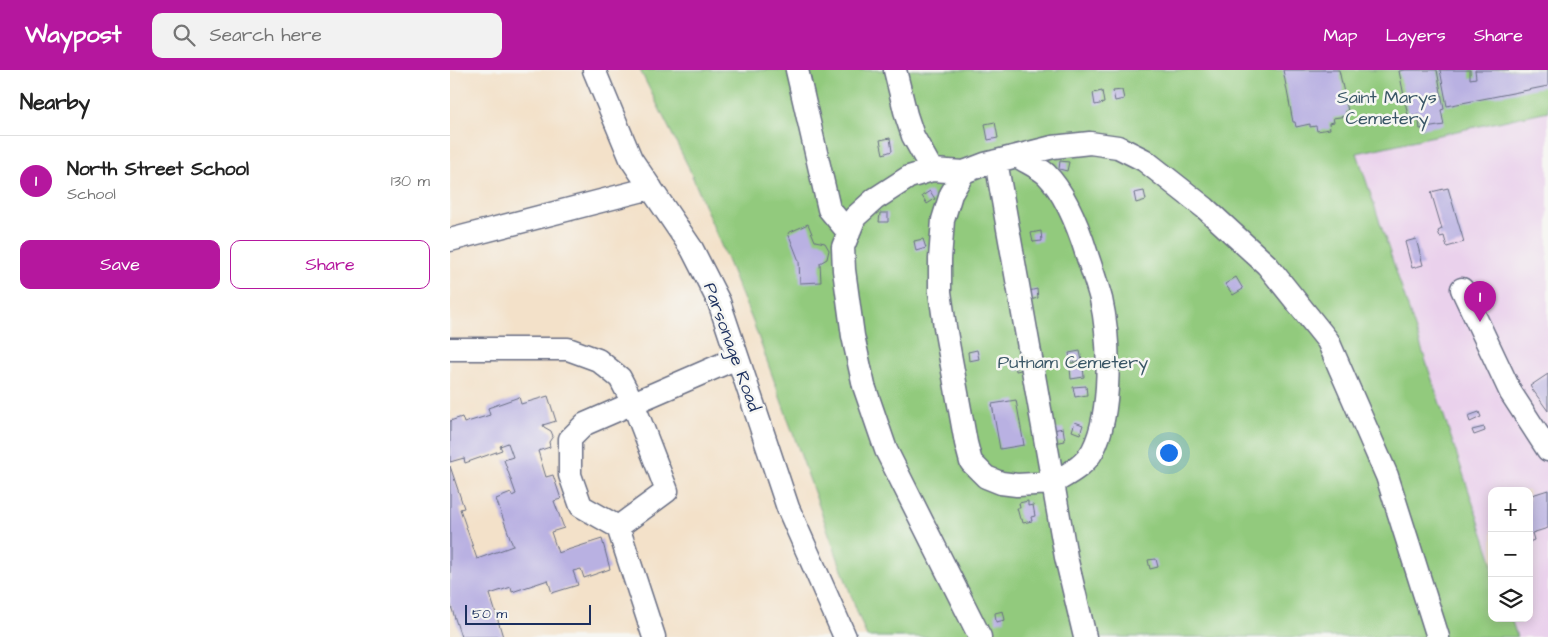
<!DOCTYPE html>
<meta charset="utf-8">
<style>
:root{--surface:#fff;--page:#f2f2f2;--text:#222;--muted:#767676;--line:#e0e0e0;--accent:#b5179e}
body{margin:0;font-family:"Architects Daughter",sans-serif;background:var(--page);color:var(--text)}
.controls{position:absolute;right:15px;bottom:15px;display:grid;overflow:hidden;border-radius:10px;box-shadow:0 2px 12px #0003}
.controls button{width:45px;height:45px;display:grid;place-items:center;padding:0;border:0;border-bottom:1px solid var(--line);background:var(--surface);color:var(--text);font:25px sans-serif}
.scale{position:absolute;left:15px;bottom:12px;width:126px;box-sizing:border-box;padding-left:5px;border:2px solid #1b2f5e;border-top:0;font-size:14px;line-height:18px;white-space:nowrap;color:#1b2f5e;-webkit-text-stroke:4px #f6f6f2;paint-order:stroke}
.you{position:absolute;left:718px;top:382px;width:18px;height:18px;margin:-12px;border:4px solid #fff;border-radius:50%;background:#1a73e8;box-shadow:0 0 0 8px #1a73e833}
.badge{display:grid;place-items:center;width:32px;height:32px;border-radius:50%;background:var(--accent);color:#fff;font-size:16px;font-weight:700}
.pin{position:absolute;translate:-50% -41px;filter:drop-shadow(0 1px 2px #0008)}
.pin::after{content:'';position:absolute;top:26px;width:18px;height:15px;background:inherit;clip-path:polygon(0 0,100% 0,50% 100%)}
.list{margin:0;padding:0;list-style:none}
h2{display:flex;justify-content:space-between;align-items:center;height:65px;margin:0;padding:0 20px;font-size:21px}
h2 small{font-size:16px;font-weight:400;color:var(--muted)}
.list li{display:grid;grid-template-columns:32px 1fr auto;gap:15px;align-items:center;box-sizing:border-box;height:90px;padding:0 20px;border-top:1px solid var(--line)}
.list b{display:block;font-size:19px;white-space:nowrap}
.list p{margin:0;font-size:16px;white-space:nowrap;color:var(--muted)}
.list em{font-size:16px;font-style:normal;color:var(--muted)}
.actions{display:flex;gap:10px;padding:15px 20px}
.actions a{flex:1;padding:11px 0;border:1px solid var(--accent);border-radius:10px;text-align:center;font-size:18px;color:var(--accent)}
.actions .main{background:var(--accent);color:#fff}
.icon{flex:none;width:28px;height:28px;fill:none;stroke:currentColor;stroke-width:2;stroke-linecap:round;stroke-linejoin:round}
.map{position:relative;flex:none;width:1098px;height:567px;overflow:hidden}
header{display:flex;align-items:center;gap:30px;box-sizing:border-box;height:70px;padding:0 25px;background:var(--accent);color:#fff}
header strong{font-size:24px}
nav{display:flex;gap:28px;margin-inline-start:auto;font-size:18px}
.search{width:350px;height:45px;background:var(--page);display:flex;align-items:center;gap:12px;box-sizing:border-box;padding:0 18px;border-radius:10px;color:var(--muted);font-size:19px}
main{display:flex}
aside{flex:1;background:var(--surface)}
.map>svg:first-child{display:block}
.built{fill:#ead1ec}
.green{fill:#92ca7d;stroke:#567c6e}
.building{fill:#b9b1e2}
.lines{fill:none;stroke-linecap:round;stroke-linejoin:round}
.minor-casing{stroke:#676d83;stroke-width:25}
.minor{stroke:#fff;stroke-width:22}
.labels{text-anchor:middle;dominant-baseline:central;stroke-width:5;stroke-linejoin:round;paint-order:stroke}
.park-label{font-size:18px;fill:#395666;stroke:#f6f6f2}
.street-label{font-size:18px;fill:#1b2f5e;stroke:#f6f6f2}
</style>
<header>
<strong>Waypost</strong>
<div class="search"><svg class="icon" aria-label="search" viewBox="0 0 24 24"><circle cx="10" cy="10" r="6"/><path d="M15 15l6 6"/></svg>Search here</div>
<nav><a>Map</a><a>Layers</a><a>Share</a></nav>
</header>
<main>
<aside>
<h2>Nearby<small></small></h2>
<ul class="list">
<li><span class="badge">1</span><div><b>North Street School</b><p>School</p></div><em>130 m</em></li>
</ul>
<div class="actions"><a class="main">Save</a><a>Share</a></div>
</aside>
<div class="map">
<svg width="1098" height="567" viewBox="0 0 1098 567">
<rect width="100%" height="100%" fill="#f6f6f2"/>
<filter id="ink" filterUnits="userSpaceOnUse"><feTurbulence type="fractalNoise" baseFrequency=".02" numOctaves="2"/><feDisplacementMap in="SourceGraphic" scale="10" xChannelSelector="R" yChannelSelector="G"/><feConvolveMatrix kernelMatrix="1 2 1 2 8 2 1 2 1" color-interpolation-filters="sRGB"/></filter>
<filter id="wash" filterUnits="userSpaceOnUse"><feTurbulence type="fractalNoise" baseFrequency=".0096" numOctaves="4" result="noise"/><feDisplacementMap in="SourceGraphic" scale="20" xChannelSelector="R" yChannelSelector="G"/><feGaussianBlur stdDeviation="1.12" result="paint"/><feColorMatrix in="noise" values="0 0 0 0 0 0 0 0 0 0 0 0 0 0 0 0 0 1.4 0 .05"/><feComposite in="paint" operator="in"/></filter>
<g filter="url(#wash)">
<rect width="100%" height="100%" fill="#f3e1c9"/>
<!-- built -->
<path class="built" d="M1098 41V567H1067L1061 548H1079V421H1042V491L907 82Z"/>
<!-- green -->
<path class="green" d="M190 0H1098V41L907 83 1042 491V548H1061L1067 567H417L406 539 303 252 238 96Z"/>
<g id="blocks">
<!-- building -->
<path class="building" d="M833 0H889L898 41H896L897 46 883 48 884 52 879 53 880 59 867 61 866 56 860 57V54L846 57 845 52H843Z
M955 0H987L994 39 991 40 994 55 970 59 968 44 958 46 949 1Z
M990 0H1020V9L1026 8 1025 0H1098V16L997 36Z
M672 20 674 29 665 31 663 21Z
M652 21 654 33 645 35 643 23Z
M545 52 548 68 538 70 535 54Z
M440 68 442 81 433 84 430 70Z
M610 91 619 92 617 101 609 99Z
M998 118 1014 172 997 177 994 166 990 167 988 161 992 159 981 122Z
M480 121 485 129 477 134 472 126Z
M694 121 696 130 686 133 684 123Z
M430 143H438V152H429Z
M358 154 365 171 375 173 379 180 377 189 370 193 371 212 350 213 349 191 338 163Z
M591 161 592 171 583 172 581 163Z
M473 169 476 178 466 181 464 171Z
M966 169 973 195 962 198 955 172Z
M786 207 793 219 783 225 775 214Z
M587 219 588 228 580 230 579 221Z
M527 280 529 289 519 291 518 282Z
M630 281 632 291 621 293 619 283Z
M574 289 576 299 566 301 564 291Z
M633 296 634 307 621 309 620 298Z
M1098 304V341L1080 316Z
M636 316 637 325 625 327 623 317Z
M98 326 106 351 93 355 94 357 101 361 103 366 99 372 100 377 88 381 96 407 103 405 111 429 104 431 114 458 101 462 108 483 152 469 160 499 134 508 131 499 123 501 128 515 102 523 98 510 62 522 61 517 40 524 53 567H11L0 533V396L14 438 10 439 27 489 63 476 46 429 61 423 62 426 66 424 54 390 63 387 58 373 50 376 52 380 15 393 14 388 0 392V351L12 347 14 353 40 345 38 338 69 327 71 334Z
M566 330 574 375 550 379 542 334Z
M1029 342 1031 347 1020 352 1018 346Z
M625 352 633 355 630 364 622 361Z
M1034 357 1035 361 1024 365 1022 360Z
M613 358 615 371 605 373 603 360Z
M1098 420V458L1082 463 1084 470 1079 472V426Z
M578 431V436L583 435 585 446 581 447 582 451 573 453 572 449H570L567 438H570L569 433Z
M706 489 708 497 700 499 698 490Z
M553 541 555 550 546 552 545 543Z"/>
</g>
</g>
<g filter="url(#ink)">
<use href="#blocks" fill-opacity="0" stroke="#676d83" stroke-width="1"/>
<g class="lines">
<!-- minor casing -->
<g class="minor-casing">
<path id="minor" d="M144 0 181 89 242 179 269 232 338 438 395 567
M347 0 379 139 399 163
M445 0 456 45 463 66 482 100
M546 91 603 413C618 404 635 396 643 380 662 343 660 269 651 229 647 214 642 200 637 185 629 159 616 124 596 104 588 97 576 92 567 86
M514 102 482 100 459 107 425 129 405 147 393 177 394 200 403 266 414 316 436 380 530 567
M0 170 201 118
M1012 219 1061 323 1098 380
M0 279H118L148 290 170 308 183 333 217 421 168 457
M204 567 168 457 131 436 120 405V369L135 354 287 288
M635 567 616 487 603 413 567 415 551 413 536 407 521 392 516 373 495 257 490 222V189L493 150 501 124 514 102 535 94 603 77 640 73 668 77 694 90 755 138 817 195 878 271 937 406 988 567"/>
</g>
<!-- minor -->
<use href="#minor" class="minor"/>
</g>
</g>
<g class="labels">
<!-- park labels -->
<g class="park-label">
<text x="937" y="27">Saint Marys<tspan x="937" dy="21">Cemetery</tspan></text>
<text x="623" y="292">Putnam Cemetery</text>
</g>
<!-- street labels -->
<g class="street-label">
<text transform="translate(282 277) rotate(70)">Parsonage Road</text>
</g>
</g>
</svg>
<div class="controls">
<button>+</button>
<button>−</button>
<button><svg class="icon" aria-label="layers" viewBox="0 0 24 24"><path d="M12 4l9 5-9 5-9-5zM3 14l9 5 9-5"/></svg></button>
</div>
<div class="scale">50 m</div>
<div class="you"></div>
<div class="pin badge" style="left:1030px;top:252px">1</div>
</div>
</main>
